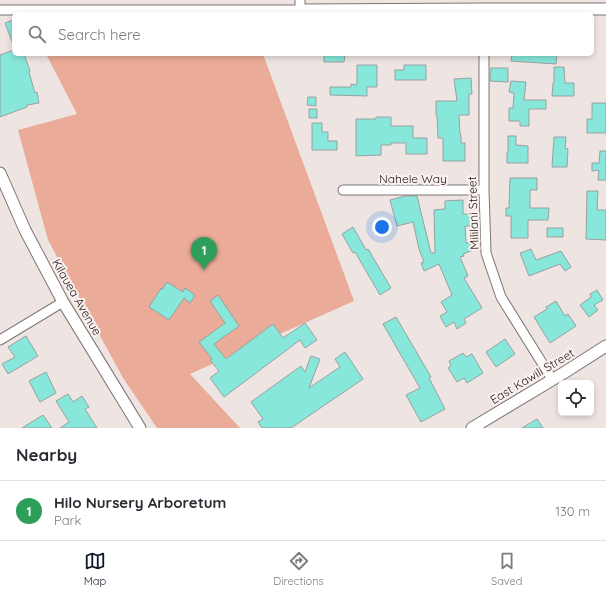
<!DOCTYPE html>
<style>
:root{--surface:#fff;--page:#f2f2f3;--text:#2b2b33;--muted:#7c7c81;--line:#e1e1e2;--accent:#111827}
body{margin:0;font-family:Quicksand,sans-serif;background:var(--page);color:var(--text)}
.controls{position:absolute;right:12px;bottom:12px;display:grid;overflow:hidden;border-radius:6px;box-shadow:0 2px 6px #0003}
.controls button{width:36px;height:36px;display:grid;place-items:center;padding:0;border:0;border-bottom:1px solid var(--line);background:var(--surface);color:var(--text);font:20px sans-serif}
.you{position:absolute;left:382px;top:227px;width:14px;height:14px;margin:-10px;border:3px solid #fff;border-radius:50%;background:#1a73e8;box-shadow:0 0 0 6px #1a73e833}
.badge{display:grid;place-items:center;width:26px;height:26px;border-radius:50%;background:var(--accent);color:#fff;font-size:13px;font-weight:700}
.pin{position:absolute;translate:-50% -33px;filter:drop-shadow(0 1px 2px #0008)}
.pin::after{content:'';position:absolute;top:21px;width:14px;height:12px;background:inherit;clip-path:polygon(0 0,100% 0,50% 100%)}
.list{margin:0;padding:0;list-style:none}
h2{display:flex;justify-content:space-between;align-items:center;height:52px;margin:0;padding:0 16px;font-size:17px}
h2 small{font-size:13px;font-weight:400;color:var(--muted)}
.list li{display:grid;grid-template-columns:26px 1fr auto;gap:12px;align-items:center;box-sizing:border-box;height:60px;padding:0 16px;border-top:1px solid var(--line)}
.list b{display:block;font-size:15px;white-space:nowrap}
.list p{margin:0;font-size:13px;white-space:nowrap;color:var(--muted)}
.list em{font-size:13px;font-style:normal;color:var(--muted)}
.icon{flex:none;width:22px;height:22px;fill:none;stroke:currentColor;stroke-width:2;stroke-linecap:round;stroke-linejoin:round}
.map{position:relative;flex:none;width:606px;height:428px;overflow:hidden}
.search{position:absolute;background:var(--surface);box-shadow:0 2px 6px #0003;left:12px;right:12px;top:12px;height:44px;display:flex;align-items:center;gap:10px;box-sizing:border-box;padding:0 14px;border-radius:6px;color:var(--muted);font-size:15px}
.sheet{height:112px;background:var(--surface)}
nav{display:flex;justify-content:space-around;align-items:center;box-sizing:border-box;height:56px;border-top:1px solid var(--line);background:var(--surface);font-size:11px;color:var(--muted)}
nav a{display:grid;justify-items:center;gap:2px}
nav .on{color:var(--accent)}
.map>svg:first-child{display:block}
.green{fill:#eaab98}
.building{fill:#87e7da;stroke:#98a1a0}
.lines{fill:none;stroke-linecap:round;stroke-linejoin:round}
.minor-casing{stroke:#7d7572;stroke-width:11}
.tertiary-casing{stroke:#7d7572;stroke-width:13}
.minor{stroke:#fff;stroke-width:9}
.tertiary{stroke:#fff;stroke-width:11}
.labels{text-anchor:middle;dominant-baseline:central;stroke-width:4;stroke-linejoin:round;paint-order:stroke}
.street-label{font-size:12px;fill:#181514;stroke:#fbf2ef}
</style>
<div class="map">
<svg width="606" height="428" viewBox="0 0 606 428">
<rect width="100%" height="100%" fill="#eee5e2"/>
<!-- green -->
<path class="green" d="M46 54H263L354 301 190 374 240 428H157L123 378 48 240 18 130 77 114Z"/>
<!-- building -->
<path class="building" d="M13 20 14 24V44H13L5 23Z
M14 50V54H24L30 71 29 72 35 93 37 92 39 103 27 105V107L0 117V55Z
M324 54H345L344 62H324Z
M512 54H557L556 64 511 61Z
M357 65H377V87H367V96L330 95V87H351V84L357 85Z
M404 65H426V80H395V70H404Z
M554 67H564L565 83H574V96H552L553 83H554Z
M491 68H508V82L490 81Z
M471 78 472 94H469V115H459L460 134 461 135V143H465V161H443V138H438L437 115H436V101H457L454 79Z
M511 81 526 82 524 100H546V109H529V126H520V121H509V108H513L514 93 509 92Z
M308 97H316V106L307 105Z
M592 103H606V133H587V119H592Z
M309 109H317V118H309Z
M376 117H391V126H413V138H427V154H406V143H391V145H381V155L356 156V119H376Z
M312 123H322V132H328V141H337V150H312Z
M508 136H516V145L528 146V163H507V152H508Z
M554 137H566L565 148 568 149 567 167H552Z
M600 151H606V180H598L599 170 592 171V163H599Z
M510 178H537V190H530V208H549L548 220H528V238H511V216H506V208H509Z
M587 191H598L597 210H606V240L586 239Z
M405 196H417L431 253H435L434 210 445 209V201L463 200V214H471L472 226H465L466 243 469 242 473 250 463 254 464 256 460 257 468 276 464 278 482 308 464 319 466 323 457 329 454 322 446 327 440 316 447 312 441 302 452 295 439 264 424 271 421 263 424 262 419 249 413 222 397 226 390 200Z
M353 227 366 250 368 249 391 288 380 295 355 252 353 253 342 234Z
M547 228H563V237H547Z
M531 249 536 260 561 251 571 267 565 271 560 264 529 276 520 253Z
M167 282 183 292 185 288 194 294V297L190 303 184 298 169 320 149 307 161 288 162 290Z
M597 290 603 300 594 305 598 310 589 317 580 305 591 297 590 294Z
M218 295 239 326 214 344 226 359 273 324 283 338 305 323 317 340 305 348 300 340 224 397 210 378 219 371 210 360 212 359 199 342 225 323 210 301Z
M556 301 565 316 568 314 576 326 550 343 534 317 547 309 546 307Z
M396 317 431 377 429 378 445 409 421 422 406 395 420 388 383 324Z
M26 336 38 356 8 374 2 364 15 357 8 347Z
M505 339 515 354 496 367 486 352Z
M345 352 363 379 291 428H262L258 422 263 419 251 402 301 366 305 372 311 356 320 359 309 388 340 367 335 359Z
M463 353 466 357 472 354 483 373 467 383 464 378 457 382 448 368 451 366 449 361Z
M46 372 56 393 40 402 29 381Z
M68 394 73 402 82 396 89 407 85 409 97 428H60L69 422 56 401Z
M43 415 52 428H22Z
M537 419 543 428H522Z"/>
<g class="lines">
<!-- minor casing -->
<g class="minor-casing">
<path id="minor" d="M0 10H300V0
M484 54V190L486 253 501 297 552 379
M343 190H484
M0 340 63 302"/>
</g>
<!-- tertiary casing -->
<g class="tertiary-casing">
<path id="tertiary" d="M300 10 485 9H606
M0 173 25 230 63 302 140 428
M472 428 562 374 606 346"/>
</g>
<!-- minor -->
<use href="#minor" class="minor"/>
<!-- tertiary -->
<use href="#tertiary" class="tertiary"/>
</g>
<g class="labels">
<!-- street labels -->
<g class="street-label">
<text x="413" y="178">Nahele Way</text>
<text transform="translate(473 213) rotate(-92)">Mililani Street</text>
<text transform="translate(77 297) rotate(60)">Kilauea Avenue</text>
<text transform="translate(532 376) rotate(-31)">East Kawili Street</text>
</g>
</g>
</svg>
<div class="controls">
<button><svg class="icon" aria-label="locate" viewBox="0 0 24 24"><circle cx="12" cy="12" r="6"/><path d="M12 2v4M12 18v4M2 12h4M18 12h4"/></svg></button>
</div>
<div class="you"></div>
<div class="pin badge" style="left:204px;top:270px;background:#2e9e5b">1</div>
<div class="search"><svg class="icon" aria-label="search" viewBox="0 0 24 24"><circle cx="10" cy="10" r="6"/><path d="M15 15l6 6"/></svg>Search here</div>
</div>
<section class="sheet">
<h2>Nearby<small></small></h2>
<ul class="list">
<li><span class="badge" style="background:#2e9e5b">1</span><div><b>Hilo Nursery Arboretum</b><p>Park</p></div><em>130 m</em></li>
</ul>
</section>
<nav>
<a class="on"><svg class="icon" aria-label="map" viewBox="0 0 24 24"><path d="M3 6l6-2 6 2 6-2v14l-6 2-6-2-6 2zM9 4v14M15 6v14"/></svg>Map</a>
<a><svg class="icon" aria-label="directions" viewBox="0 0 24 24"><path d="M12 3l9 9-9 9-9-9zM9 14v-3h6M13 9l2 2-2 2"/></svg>Directions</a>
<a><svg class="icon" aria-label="saved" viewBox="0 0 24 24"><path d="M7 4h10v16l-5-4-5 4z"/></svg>Saved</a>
</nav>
